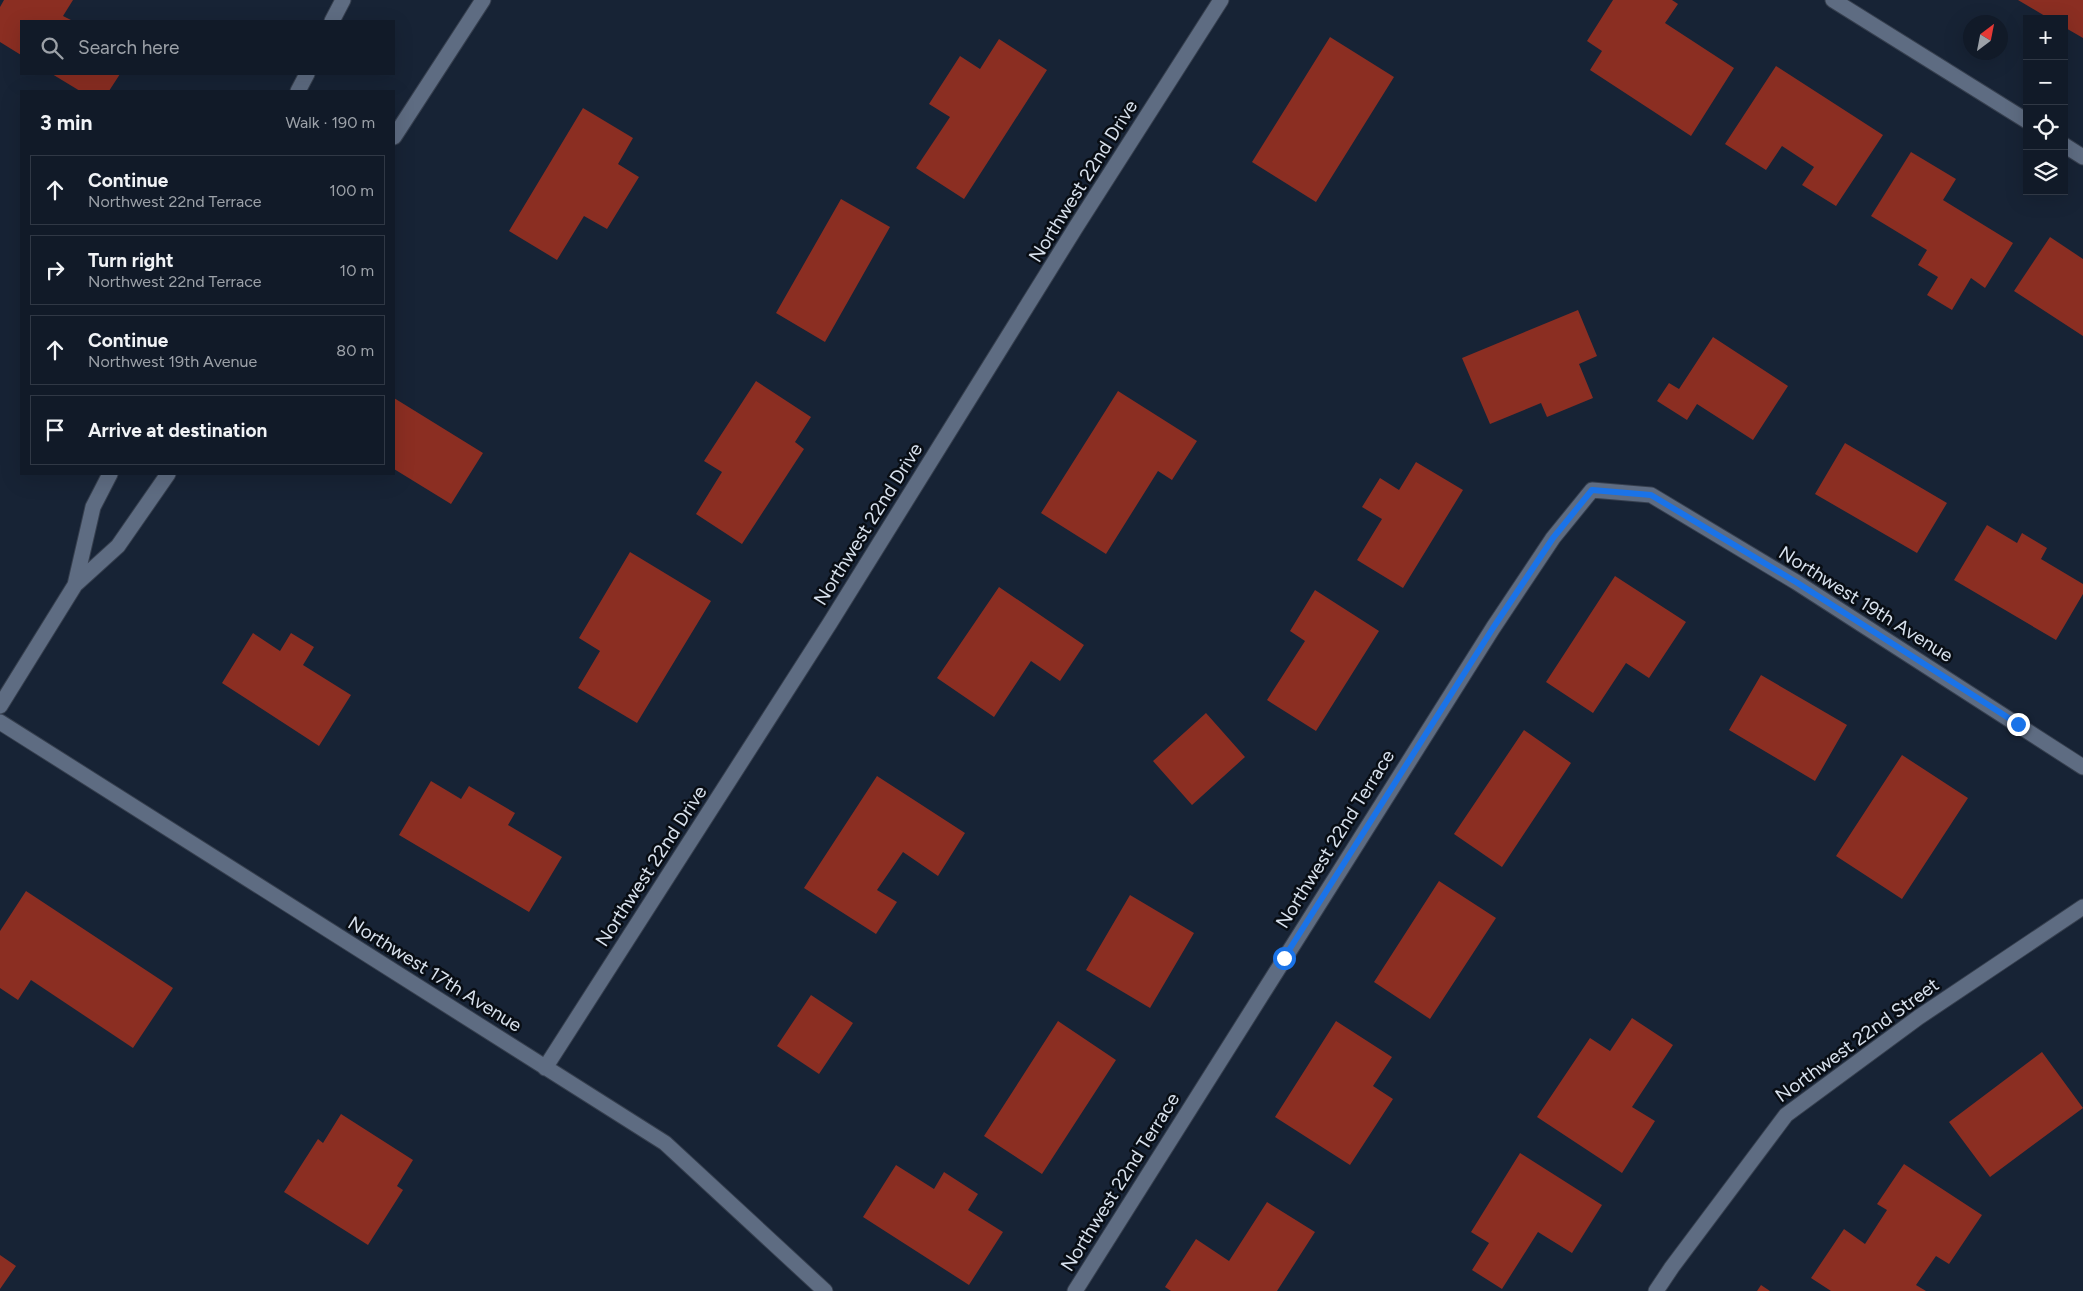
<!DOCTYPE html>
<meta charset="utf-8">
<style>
:root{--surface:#111a28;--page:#1a2330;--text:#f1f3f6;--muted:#9ca1a8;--line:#303845}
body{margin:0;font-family:Figtree,sans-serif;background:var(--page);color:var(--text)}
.controls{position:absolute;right:15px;top:15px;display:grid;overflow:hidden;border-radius:0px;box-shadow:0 5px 20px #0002}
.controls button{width:45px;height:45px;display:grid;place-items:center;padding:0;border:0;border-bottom:1px solid var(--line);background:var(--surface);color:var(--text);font:25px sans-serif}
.compass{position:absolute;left:1963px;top:15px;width:45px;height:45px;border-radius:50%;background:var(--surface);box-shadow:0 5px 20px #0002;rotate:32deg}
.stop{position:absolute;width:15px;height:15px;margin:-11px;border:4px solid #1a73e8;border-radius:50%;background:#fff}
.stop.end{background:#1a73e8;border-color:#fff;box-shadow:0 1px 5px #0008}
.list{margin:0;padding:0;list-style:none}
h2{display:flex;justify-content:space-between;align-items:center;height:65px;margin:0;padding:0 20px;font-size:21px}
h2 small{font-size:16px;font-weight:400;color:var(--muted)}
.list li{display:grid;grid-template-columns:32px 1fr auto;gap:15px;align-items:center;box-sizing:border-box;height:70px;margin:0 10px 10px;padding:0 10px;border:1px solid var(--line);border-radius:0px}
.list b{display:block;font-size:19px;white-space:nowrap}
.list p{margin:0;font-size:16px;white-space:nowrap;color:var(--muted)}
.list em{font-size:16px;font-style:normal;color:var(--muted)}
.icon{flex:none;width:28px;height:28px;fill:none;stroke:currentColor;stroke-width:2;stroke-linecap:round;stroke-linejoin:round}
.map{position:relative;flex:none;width:2083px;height:1291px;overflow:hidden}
.search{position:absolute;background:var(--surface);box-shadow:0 5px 20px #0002;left:20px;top:20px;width:375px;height:55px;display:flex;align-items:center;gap:12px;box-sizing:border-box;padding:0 18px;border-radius:0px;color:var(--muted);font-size:19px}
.panel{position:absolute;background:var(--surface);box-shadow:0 5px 20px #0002;left:20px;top:90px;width:375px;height:385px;border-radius:0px}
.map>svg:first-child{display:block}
.building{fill:#8b2e22}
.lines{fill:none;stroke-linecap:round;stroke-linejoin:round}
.minor-casing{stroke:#363f4e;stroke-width:17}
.minor{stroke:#5e6c82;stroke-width:15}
.route{stroke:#1a73e8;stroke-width:6}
.labels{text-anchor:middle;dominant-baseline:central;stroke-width:5;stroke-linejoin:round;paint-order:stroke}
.street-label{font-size:19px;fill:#d8e1ed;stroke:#080d14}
</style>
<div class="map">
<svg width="2083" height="1291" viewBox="0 0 2083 1291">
<rect width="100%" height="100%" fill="#172335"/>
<!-- building -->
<path class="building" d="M4 0H73L63 16 73 21H21V55L0 42V7Z
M1613 0H1672L1678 4 1665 23 1734 68 1691 136 1590 70 1602 51 1587 41Z
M2018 0H2083V38L2064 27V19H2050Z
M1330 37 1394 77 1316 202 1252 162Z
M999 39 1047 70 964 199 916 168 950 117 929 104 960 56 980 69Z
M1776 66 1883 135 1836 206 1802 185 1814 167 1782 146 1766 170 1725 144Z
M52 74H120L109 91H80Z
M583 108 633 138 618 164 639 177 607 229 584 216 557 260 509 231Z
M1911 152 1956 179 1943 200 2013 243 1985 288 1971 278 1952 310 1927 295 1938 277 1918 265 1927 250 1871 216Z
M841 199 890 227 825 342 776 313Z
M2050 237 2083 259V336L2014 291Z
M1578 310 1597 356 1579 364 1593 398 1547 417 1541 403 1490 424 1462 358Z
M1713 337 1788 386 1753 440 1697 404 1687 420 1657 401 1669 383 1679 389Z
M756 381 811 417 795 442 804 449 742 544 696 514 722 472 704 461Z
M1118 391 1197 441 1172 480 1158 471 1106 554 1041 513Z
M394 398 483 453 451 504 394 469Z
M1845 443 1947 503 1917 553 1815 494Z
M1416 462 1463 490 1403 588 1357 560 1382 519 1362 507 1380 478 1399 490Z
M1987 525 2017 543 2022 533 2047 548 2041 559 2083 584V594L2056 640 1954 580Z
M630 552 711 601 637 723 578 688 600 651 579 638Z
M1615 576 1686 622 1649 678 1626 663 1593 713 1546 682Z
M999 587 1084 645 1060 681 1031 661 994 717 937 678Z
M1315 590 1379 631 1316 731 1267 700 1305 641 1290 631Z
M253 633 280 651 291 633 314 647 303 665 351 695 319 746 222 683Z
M1761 675 1847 725 1815 781 1729 730Z
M1206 713 1245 757 1192 805 1153 761Z
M1524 730 1571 763 1502 867 1454 834Z
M1902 755 1968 798 1902 899 1836 856Z
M877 776 965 833 938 876 903 852 877 890 897 902 876 934 804 888Z
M431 781 461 799 469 786 515 813 508 825 562 857 529 912 399 835Z
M1439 881 1496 918 1430 1019 1374 982Z
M26 891 173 988 133 1048 31 980 18 1000 0 988V931Z
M1130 895 1194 933 1150 1008 1086 970Z
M811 995 853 1023 819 1074 777 1046Z
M1632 1018 1673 1045 1632 1107 1655 1121 1622 1173 1537 1117 1590 1038 1610 1051Z
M1058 1021 1116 1060 1042 1174 984 1136Z
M1336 1021 1392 1057 1373 1086 1393 1099 1350 1165 1275 1117Z
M2042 1052 2083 1108 1990 1177 1949 1122Z
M341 1114 413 1160 397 1186 403 1190 368 1245 284 1192 318 1139 323 1143Z
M1520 1153 1602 1205 1572 1253 1538 1232 1502 1289 1472 1270 1489 1243 1471 1232Z
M1904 1164 1982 1215 1949 1264 1936 1256 1916 1285 1926 1291H1831L1811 1278 1844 1229 1865 1244 1887 1210 1877 1204Z
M896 1165 934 1189 944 1172 978 1194 968 1210 1003 1232 969 1285 863 1217Z
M1267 1202 1315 1232 1277 1291H1171L1165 1287 1196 1239 1229 1261Z
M0 1255 16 1266 0 1289Z
M1761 1285 1770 1291H1757Z"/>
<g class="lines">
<!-- minor casing -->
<g class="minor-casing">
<path id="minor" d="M1833 0 2027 121
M332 21 343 0
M298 91 307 74
M394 137 483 0
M2064 145 2083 157
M75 585 93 507 110 474
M0 706 75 585 118 546 168 474
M0 722 665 1143 825 1291
M545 1068 830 623 1076 227 1221 0
M1075 1291 1493 628 1553 538 1592 490 1651 495 1796 582 2083 767
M1656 1291 1672 1267 1786 1115 1919 1017 2083 907"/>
</g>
<!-- minor -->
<use href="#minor" class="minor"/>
</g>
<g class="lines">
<!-- route -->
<path class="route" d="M1284 958 1493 628 1553 538 1592 490 1651 495 1796 582 2018 724"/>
</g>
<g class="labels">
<!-- street labels -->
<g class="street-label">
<text transform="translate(1083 181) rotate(-58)">Northwest 22nd Drive</text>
<text transform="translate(868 524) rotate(-58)">Northwest 22nd Drive</text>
<text transform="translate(1866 604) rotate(32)">Northwest 19th Avenue</text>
<text transform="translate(1335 839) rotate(-58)">Northwest 22nd Terrace</text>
<text transform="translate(651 866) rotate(-57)">Northwest 22nd Drive</text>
<text transform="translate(435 974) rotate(32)">Northwest 17th Avenue</text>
<text transform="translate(1857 1040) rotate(-36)">Northwest 22nd Street</text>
<text transform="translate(1120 1182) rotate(-58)">Northwest 22nd Terrace</text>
</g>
</g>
</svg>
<div class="controls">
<button>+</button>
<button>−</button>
<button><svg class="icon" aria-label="locate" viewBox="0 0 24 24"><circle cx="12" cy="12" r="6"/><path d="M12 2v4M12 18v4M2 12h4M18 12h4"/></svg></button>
<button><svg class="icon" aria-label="layers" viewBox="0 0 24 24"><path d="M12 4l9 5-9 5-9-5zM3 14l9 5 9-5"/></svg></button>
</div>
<svg class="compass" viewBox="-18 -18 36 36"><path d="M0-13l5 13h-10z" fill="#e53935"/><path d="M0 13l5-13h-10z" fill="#9ca1a8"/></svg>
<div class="stop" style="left:1284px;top:958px"></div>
<div class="stop end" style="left:2018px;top:724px"></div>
<div class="search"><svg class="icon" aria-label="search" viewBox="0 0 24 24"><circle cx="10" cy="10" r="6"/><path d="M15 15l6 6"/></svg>Search here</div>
<section class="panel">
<h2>3 min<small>Walk · 190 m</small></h2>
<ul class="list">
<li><svg class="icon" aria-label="ahead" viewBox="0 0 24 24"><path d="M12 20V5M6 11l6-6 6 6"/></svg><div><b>Continue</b><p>Northwest 22nd Terrace</p></div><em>100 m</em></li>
<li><svg class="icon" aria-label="right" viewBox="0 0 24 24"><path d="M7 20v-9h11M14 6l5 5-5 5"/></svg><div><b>Turn right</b><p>Northwest 22nd Terrace</p></div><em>10 m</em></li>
<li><svg class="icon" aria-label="ahead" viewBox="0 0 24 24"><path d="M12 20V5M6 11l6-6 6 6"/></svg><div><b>Continue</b><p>Northwest 19th Avenue</p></div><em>80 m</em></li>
<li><svg class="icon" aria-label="arrive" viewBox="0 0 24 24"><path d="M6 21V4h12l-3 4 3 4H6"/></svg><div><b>Arrive at destination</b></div></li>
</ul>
</section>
</div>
